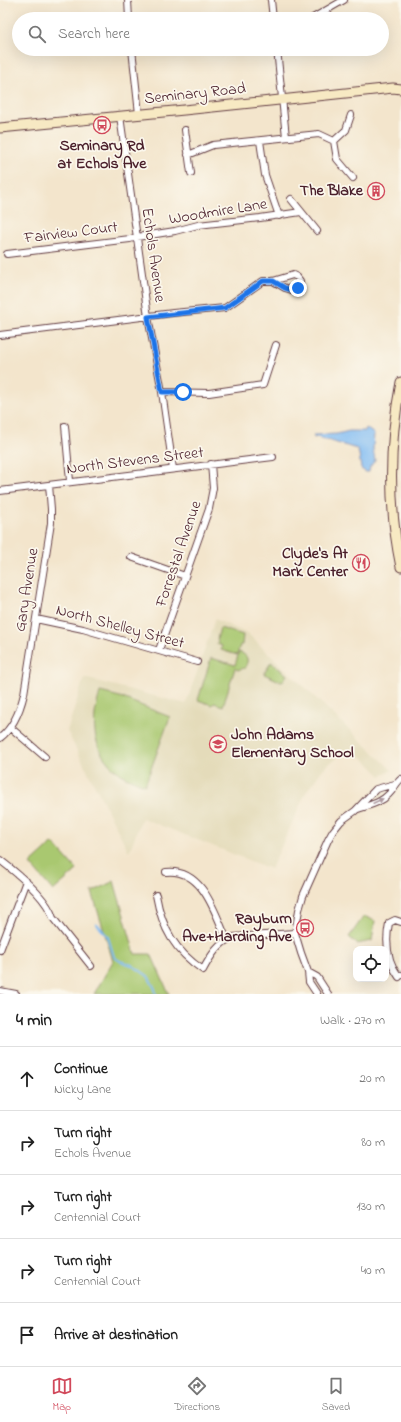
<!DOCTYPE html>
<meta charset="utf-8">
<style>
:root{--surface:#fff;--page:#f6f6f6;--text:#222;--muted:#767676;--line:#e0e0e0;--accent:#d1495b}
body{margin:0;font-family:"Indie Flower",sans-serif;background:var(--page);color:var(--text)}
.controls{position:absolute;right:12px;bottom:12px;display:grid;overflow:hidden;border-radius:8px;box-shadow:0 4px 16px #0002}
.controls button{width:36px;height:36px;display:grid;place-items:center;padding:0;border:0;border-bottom:1px solid var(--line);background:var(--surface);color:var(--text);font:20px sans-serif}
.stop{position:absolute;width:12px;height:12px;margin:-9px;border:3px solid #1a73e8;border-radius:50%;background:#fff}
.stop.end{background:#1a73e8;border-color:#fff;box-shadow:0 1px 4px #0008}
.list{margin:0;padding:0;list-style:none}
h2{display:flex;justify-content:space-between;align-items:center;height:52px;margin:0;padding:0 16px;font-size:17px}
h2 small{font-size:13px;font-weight:400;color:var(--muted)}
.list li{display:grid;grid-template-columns:26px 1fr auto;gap:12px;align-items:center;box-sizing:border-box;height:64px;padding:0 16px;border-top:1px solid var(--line)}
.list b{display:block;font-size:15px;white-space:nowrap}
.list p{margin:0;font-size:13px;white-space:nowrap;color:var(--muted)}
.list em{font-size:13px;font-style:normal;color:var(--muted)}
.icon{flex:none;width:22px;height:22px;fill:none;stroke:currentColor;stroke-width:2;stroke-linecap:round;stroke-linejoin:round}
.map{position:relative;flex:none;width:401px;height:994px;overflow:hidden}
.search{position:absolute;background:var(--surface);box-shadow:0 4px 16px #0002;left:12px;right:12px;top:12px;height:44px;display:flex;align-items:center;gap:10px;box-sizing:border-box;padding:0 14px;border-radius:22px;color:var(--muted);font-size:15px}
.sheet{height:372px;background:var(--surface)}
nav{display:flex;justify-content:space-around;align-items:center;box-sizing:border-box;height:56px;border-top:1px solid var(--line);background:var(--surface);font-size:11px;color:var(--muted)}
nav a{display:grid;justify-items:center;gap:2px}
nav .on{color:var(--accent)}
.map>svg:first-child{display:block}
.built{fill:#e4dbba}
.green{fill:#a9c870;stroke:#7a744e}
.water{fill:#81bcf3;stroke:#666e8f}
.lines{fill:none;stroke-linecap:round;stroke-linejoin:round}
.stream{stroke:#81bcf3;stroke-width:2}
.minor-casing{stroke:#633d43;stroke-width:8}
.secondary-casing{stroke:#633d43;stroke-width:11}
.minor{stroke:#fff;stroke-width:6}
.secondary{stroke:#f7e9c3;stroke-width:9}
.oneway{fill:#ae9aa0}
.route{stroke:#1a73e8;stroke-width:5}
.labels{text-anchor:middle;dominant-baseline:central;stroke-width:3.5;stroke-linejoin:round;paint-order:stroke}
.street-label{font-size:16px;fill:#4a1f2b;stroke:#fbf7ec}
.poi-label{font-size:16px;font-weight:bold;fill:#4a1f2b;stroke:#fbf7ec;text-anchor:end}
</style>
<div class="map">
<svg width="401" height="994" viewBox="0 0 401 994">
<rect width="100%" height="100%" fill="#fbf7ec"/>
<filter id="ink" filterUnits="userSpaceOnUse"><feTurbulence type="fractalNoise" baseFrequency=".025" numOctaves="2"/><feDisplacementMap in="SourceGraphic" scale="8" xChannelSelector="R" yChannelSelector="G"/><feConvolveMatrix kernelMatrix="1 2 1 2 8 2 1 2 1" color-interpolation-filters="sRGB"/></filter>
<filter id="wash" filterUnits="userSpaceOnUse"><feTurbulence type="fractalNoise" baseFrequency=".012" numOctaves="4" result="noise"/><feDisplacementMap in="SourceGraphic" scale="16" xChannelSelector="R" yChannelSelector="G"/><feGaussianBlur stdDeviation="0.9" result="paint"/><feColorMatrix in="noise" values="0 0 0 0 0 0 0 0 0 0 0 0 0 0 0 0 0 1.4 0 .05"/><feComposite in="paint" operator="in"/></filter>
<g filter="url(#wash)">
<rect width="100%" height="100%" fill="#f3e5cc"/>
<!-- built -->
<path class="built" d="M215 619 248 634 392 770 381 776 363 758 356 753 348 752 341 754 323 769 306 792 271 869 142 818 129 852 67 731 84 678 186 704Z"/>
<!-- green -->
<path class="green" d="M220 628 243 635 242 645H240L237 655 221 650 222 646 217 644 218 640 217 639Z
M239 652C248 655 249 660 245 668L237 670 235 668 223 706 214 703 212 705 198 700 211 658 235 665Z
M271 662 287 675 282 682 264 674Z
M100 692 120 697 170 717 145 785C110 774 91 751 95 714 96 707 98 699 100 692Z
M53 843 77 870 53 891 30 864Z
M114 881 135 954H151L169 994H94L113 961 92 892Z
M364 916 375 921 372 941 357 944 349 937Z"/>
<!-- water -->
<path class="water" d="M366 428 374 434 373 449 375 460 370 467 369 472H366L361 469 359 454 357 449 317 437 314 438 313 435 337 434 349 431H365Z"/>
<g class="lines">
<!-- stream -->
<path class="stream" d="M97 924 108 937 114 957 120 961 132 965 148 976 155 989 156 994"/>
</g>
</g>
<g filter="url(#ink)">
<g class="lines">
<!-- minor casing -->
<g class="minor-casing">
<path id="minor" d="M128 0 129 19
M271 0 273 19
M311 19 344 0
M132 49 139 114
M277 49 286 137
M351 115 346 130 334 141 337 159 353 178
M120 116 148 317 162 392 173 469
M185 130 191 173
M260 141 265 175 279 216
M188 155 213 145 319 134 334 141
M291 199 317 231
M7 254 130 239 137 237 175 231 198 225 260 218 301 212
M0 335 173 313 225 308 263 281H273L293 275 297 277 300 281 298 288 295 291 285 288 273 281
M162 392 209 393 263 385 276 345
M65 426 70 481
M0 491 273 457
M131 557 185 576
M36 619 83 629 197 662
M159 650 209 509 213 488 211 464
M11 728 45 757
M0 738C14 727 20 711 24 694L51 523V509L49 485
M358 809C369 805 381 803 389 794 394 789 396 783 401 779
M0 860C17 873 47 897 53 918L91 966
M166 872C203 868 215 913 227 940
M156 895C162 929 175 951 203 970 210 957 218 943 233 937L295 933
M401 922 395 920 389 923C385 943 387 961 399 977L401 975
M0 950 26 881
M308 972 317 977 328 994
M0 991 16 994
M317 994 309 982 308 972 301 953 295 933 299 910 303 896 328 840 333 831 341 821 355 811 376 789 395 784"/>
</g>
<!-- secondary casing -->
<g class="secondary-casing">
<path id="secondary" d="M0 128 184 110 393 88 401 89
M401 382C389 443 388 506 401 567"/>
</g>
<!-- minor -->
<use href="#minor" class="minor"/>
<!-- secondary -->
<use href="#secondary" class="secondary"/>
</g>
<!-- one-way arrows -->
<defs><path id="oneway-solid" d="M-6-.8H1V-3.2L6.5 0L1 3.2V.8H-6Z"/></defs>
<use class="oneway" href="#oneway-solid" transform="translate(378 801) rotate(-25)"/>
</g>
<g class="lines" filter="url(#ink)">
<!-- route -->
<path class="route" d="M183 392H162L148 317 225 308 263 281H273L285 288 295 291 298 288"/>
</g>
<!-- icons -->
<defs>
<g id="bus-ring" transform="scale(0.9)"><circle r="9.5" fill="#fbf7ec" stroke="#d1495b" stroke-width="1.5"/><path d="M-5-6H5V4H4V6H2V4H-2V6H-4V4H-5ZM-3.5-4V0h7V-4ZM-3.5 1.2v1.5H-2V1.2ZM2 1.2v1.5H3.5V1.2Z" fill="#d1495b"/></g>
<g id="building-ring" transform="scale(0.9)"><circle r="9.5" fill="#fbf7ec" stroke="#d1495b" stroke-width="1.5"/><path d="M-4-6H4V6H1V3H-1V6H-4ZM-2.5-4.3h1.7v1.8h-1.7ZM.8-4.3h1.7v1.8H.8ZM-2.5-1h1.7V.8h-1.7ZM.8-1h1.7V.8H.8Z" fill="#d1495b"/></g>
<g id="restaurant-ring" transform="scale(0.9)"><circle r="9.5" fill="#fbf7ec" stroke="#d1495b" stroke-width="1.5"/><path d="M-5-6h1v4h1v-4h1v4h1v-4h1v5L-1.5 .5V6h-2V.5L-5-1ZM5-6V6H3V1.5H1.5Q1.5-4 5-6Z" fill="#d1495b"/></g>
<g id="school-ring" transform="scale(0.9)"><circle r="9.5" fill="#fbf7ec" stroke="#d1495b" stroke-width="1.5"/><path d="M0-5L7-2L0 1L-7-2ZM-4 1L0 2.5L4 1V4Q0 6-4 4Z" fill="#d1495b"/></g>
</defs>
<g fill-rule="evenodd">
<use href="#bus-ring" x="102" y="125"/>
<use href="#building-ring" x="376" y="191"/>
<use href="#restaurant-ring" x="361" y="563"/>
<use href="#school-ring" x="218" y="744"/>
<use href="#bus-ring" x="305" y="928"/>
</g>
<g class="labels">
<!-- street labels -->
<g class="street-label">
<text transform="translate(195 94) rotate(-6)">Seminary Road</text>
<text transform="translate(218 212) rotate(-9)">Woodmire Lane</text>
<text transform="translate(71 233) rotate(-7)">Fairview Court</text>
<text transform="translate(153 255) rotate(82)">Echols Avenue</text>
<text transform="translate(135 461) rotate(-7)">North Stevens Street</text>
<text transform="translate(179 554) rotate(-71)">Forrestal Avenue</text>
<text transform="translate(27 590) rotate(-81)">Gary Avenue</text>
<text transform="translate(120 627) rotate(15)">North Shelley Street</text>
</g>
<!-- poi labels -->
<g class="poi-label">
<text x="102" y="146" text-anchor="middle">Seminary Rd<tspan x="102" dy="18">at Echols Ave</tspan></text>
<text x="363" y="191">The Blake</text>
<text x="348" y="554">Clyde's At<tspan x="348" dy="18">Mark Center</tspan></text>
<text x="231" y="735" text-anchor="start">John Adams<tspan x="231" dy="18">Elementary School</tspan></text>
<text x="292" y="919">Rayburn<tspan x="292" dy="18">Ave+Harding Ave</tspan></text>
</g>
</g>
</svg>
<div class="controls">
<button><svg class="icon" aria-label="locate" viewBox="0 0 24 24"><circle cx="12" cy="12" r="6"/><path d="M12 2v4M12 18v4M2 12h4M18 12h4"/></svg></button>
</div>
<div class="stop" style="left:183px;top:392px"></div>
<div class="stop end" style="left:298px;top:288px"></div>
<div class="search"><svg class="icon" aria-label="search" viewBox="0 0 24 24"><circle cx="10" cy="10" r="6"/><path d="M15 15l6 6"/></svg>Search here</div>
</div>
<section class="sheet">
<h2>4 min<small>Walk · 270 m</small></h2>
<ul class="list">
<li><svg class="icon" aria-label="ahead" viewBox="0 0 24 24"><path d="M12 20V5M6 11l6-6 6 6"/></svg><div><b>Continue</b><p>Nicky Lane</p></div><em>20 m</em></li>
<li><svg class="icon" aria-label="right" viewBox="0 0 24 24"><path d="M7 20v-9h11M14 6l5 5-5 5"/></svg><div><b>Turn right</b><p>Echols Avenue</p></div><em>80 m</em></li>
<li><svg class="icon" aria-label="right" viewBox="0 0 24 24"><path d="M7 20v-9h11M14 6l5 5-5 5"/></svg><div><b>Turn right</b><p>Centennial Court</p></div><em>130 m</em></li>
<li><svg class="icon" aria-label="right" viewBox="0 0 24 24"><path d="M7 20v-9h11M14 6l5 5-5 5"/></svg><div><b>Turn right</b><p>Centennial Court</p></div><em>40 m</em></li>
<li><svg class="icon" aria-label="arrive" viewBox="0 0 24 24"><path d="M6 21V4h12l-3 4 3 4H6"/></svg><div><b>Arrive at destination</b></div></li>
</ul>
</section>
<nav>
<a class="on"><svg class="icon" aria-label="map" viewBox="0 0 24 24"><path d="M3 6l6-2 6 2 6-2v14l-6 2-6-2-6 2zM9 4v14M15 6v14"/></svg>Map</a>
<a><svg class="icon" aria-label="directions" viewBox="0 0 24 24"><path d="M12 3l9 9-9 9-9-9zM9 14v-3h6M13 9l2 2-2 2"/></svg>Directions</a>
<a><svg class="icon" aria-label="saved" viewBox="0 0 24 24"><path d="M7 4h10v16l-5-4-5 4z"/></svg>Saved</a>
</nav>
